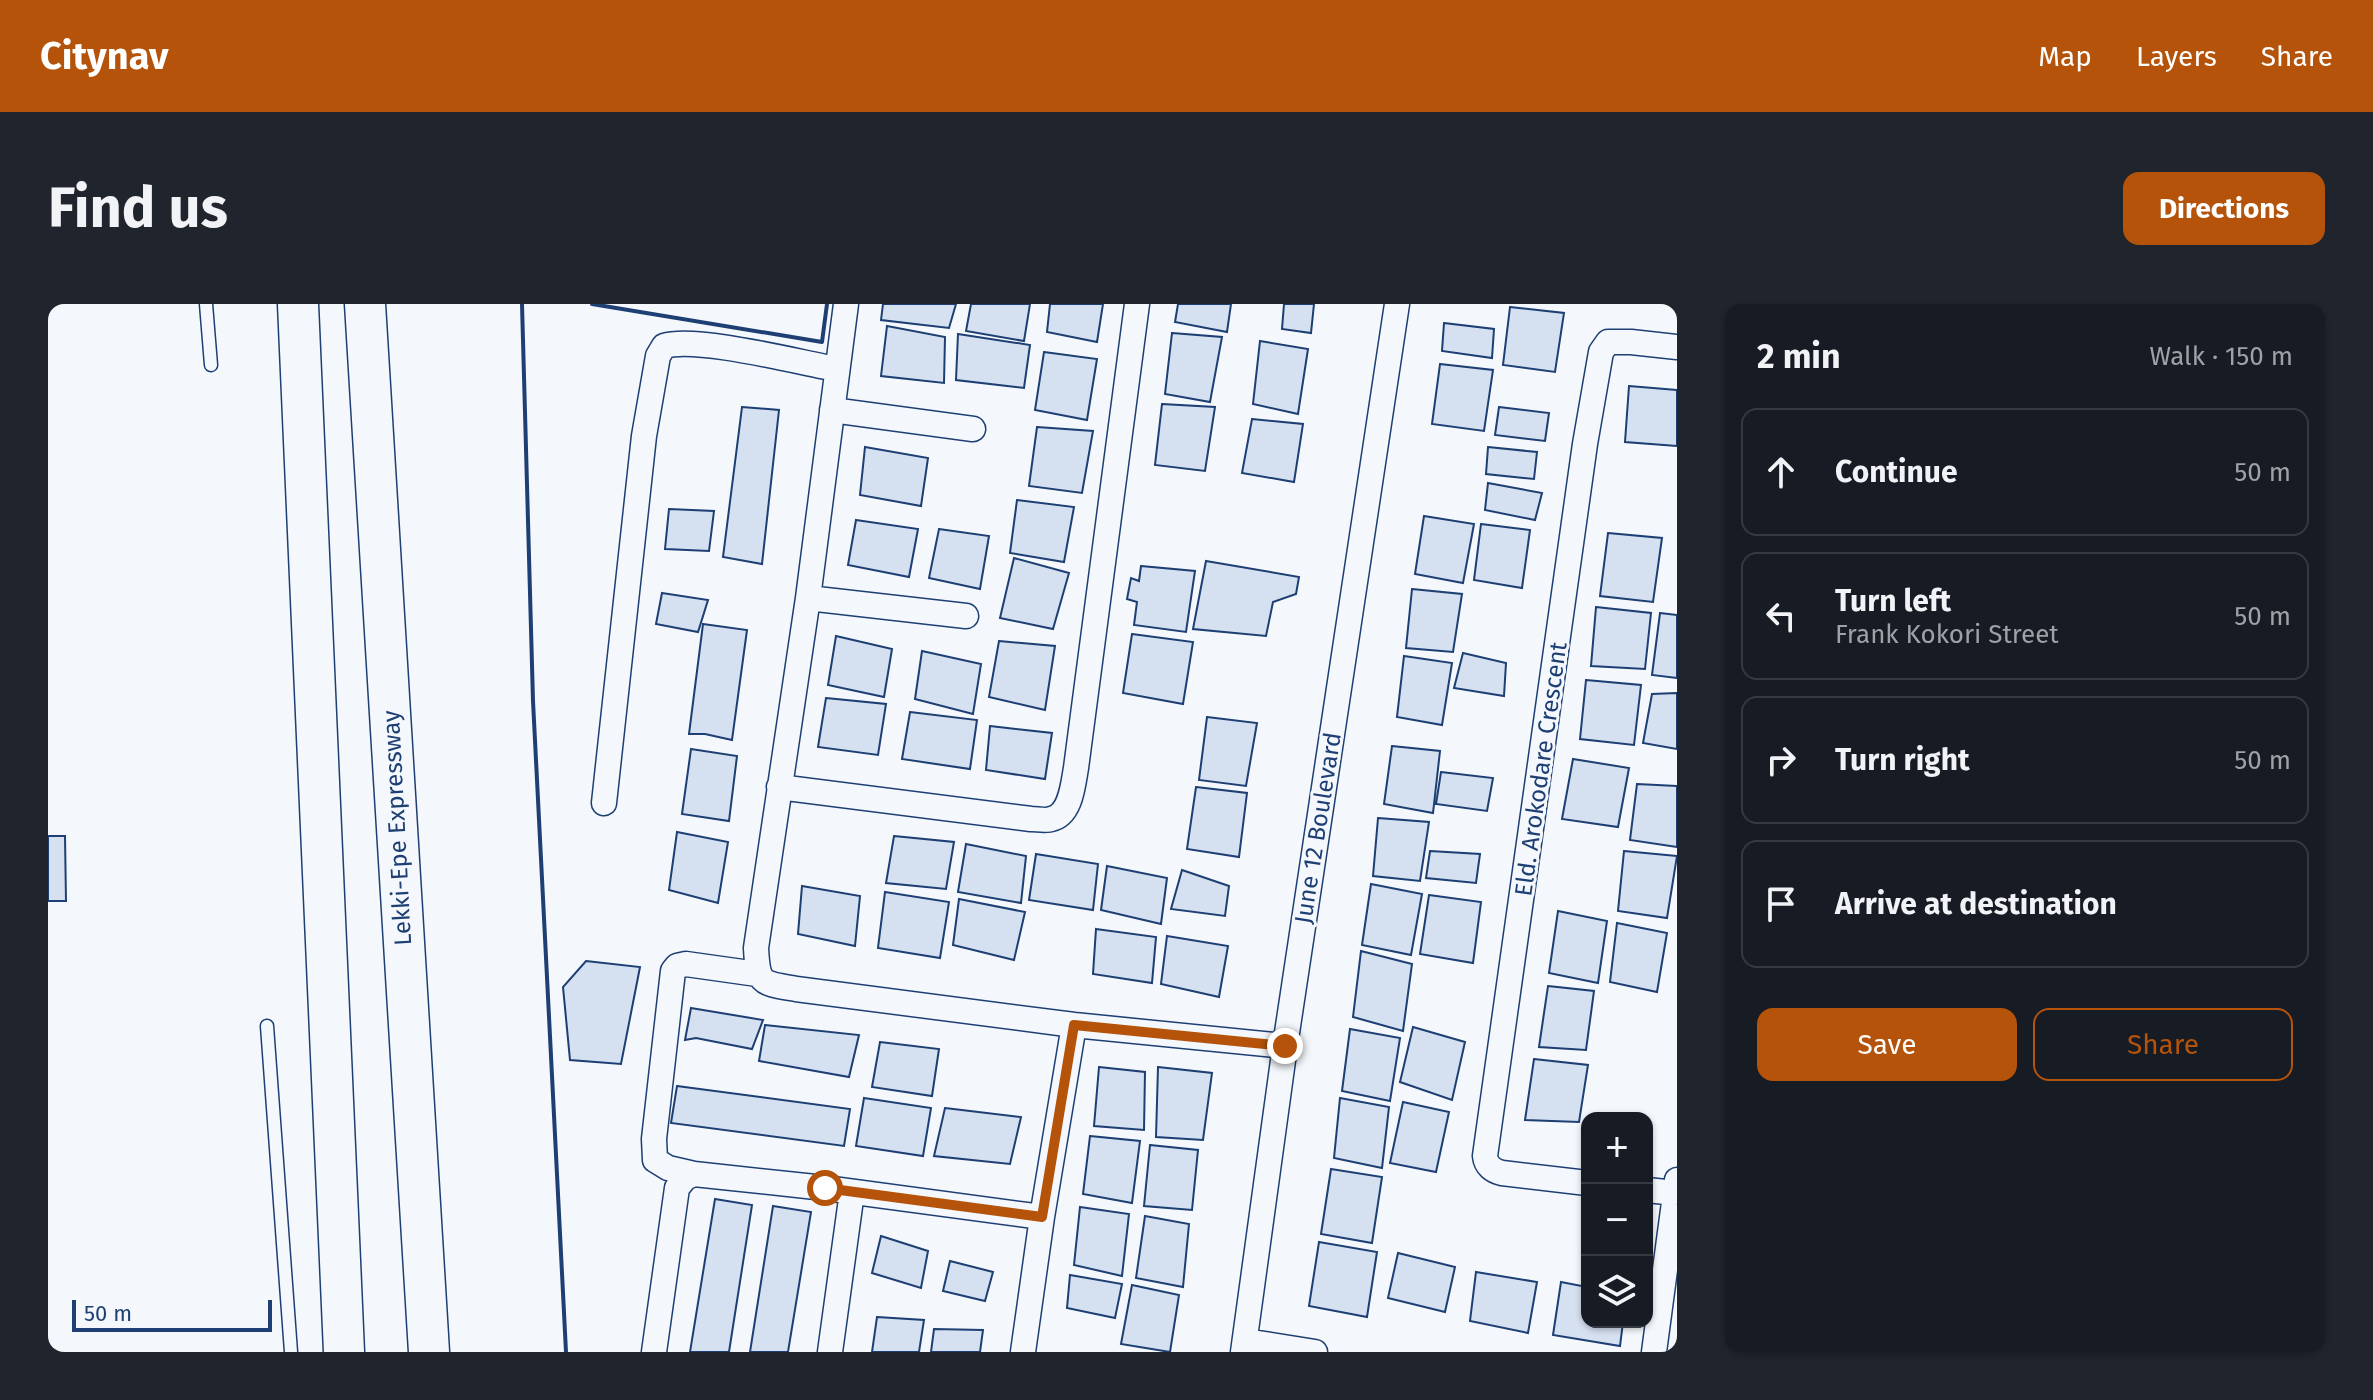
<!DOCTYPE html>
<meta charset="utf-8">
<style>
:root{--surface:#171b24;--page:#20242c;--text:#f1f3f6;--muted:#9ea1a6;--line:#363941;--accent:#b45309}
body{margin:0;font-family:"Fira Sans",sans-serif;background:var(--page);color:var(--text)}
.controls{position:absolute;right:24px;bottom:24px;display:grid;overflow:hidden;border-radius:16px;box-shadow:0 2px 6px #0004}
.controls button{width:72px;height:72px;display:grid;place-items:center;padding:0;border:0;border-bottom:2px solid var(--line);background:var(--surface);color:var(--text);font:40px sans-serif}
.scale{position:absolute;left:24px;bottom:20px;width:200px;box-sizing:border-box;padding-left:8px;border:4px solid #1d3f73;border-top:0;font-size:22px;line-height:28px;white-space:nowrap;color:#1d3f73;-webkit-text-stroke:6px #f4f7fb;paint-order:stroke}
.stop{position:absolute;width:24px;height:24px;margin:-18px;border:6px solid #b45309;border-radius:50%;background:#fff}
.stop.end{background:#b45309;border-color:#fff;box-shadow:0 2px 8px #0008}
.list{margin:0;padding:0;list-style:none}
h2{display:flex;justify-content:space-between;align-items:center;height:104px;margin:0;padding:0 32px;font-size:34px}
h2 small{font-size:26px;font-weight:400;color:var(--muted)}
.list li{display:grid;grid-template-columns:52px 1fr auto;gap:24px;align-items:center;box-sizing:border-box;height:128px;margin:0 16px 16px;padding:0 16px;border:2px solid var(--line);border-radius:16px}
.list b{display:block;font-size:30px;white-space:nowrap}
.list p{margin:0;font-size:26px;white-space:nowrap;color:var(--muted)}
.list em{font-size:26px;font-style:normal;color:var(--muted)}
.actions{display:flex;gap:16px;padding:24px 32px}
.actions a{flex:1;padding:18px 0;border:2px solid var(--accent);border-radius:16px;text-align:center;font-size:28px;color:var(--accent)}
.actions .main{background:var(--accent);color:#fff}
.icon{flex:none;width:44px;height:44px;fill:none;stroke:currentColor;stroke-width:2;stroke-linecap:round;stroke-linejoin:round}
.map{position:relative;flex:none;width:1629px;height:1048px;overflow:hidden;border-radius:16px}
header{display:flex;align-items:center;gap:48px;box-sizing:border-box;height:112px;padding:0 40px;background:var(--accent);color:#fff}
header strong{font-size:38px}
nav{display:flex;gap:44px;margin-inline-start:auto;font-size:28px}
.intro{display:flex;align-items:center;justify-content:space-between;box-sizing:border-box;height:192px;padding:0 48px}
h1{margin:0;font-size:56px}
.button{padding:20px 36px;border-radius:16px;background:var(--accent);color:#fff;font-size:28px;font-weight:700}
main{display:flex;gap:48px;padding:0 48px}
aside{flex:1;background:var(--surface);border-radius:16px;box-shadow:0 2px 6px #0004}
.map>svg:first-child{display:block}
.building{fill:#d5e0f0;stroke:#1d3f73;stroke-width:2}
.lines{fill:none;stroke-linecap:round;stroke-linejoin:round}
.service-casing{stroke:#1d3f73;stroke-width:15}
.minor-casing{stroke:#1d3f73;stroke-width:27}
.trunk-casing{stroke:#1d3f73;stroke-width:43}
.service{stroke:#f4f7fb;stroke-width:12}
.minor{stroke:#f4f7fb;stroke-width:24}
.trunk{stroke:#f4f7fb;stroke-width:40}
.wall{stroke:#1d3f73;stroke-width:4}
.route{stroke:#b45309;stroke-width:10}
.labels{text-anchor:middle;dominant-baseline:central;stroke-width:6;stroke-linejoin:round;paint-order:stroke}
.street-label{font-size:24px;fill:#1d3f73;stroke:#f4f7fb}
</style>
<header>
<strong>Citynav</strong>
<nav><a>Map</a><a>Layers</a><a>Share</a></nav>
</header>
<div class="intro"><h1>Find us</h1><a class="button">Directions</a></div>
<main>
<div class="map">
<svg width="1629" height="1048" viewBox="0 0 1629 1048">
<rect width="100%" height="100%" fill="#f4f7fb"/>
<!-- building -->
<path class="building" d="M835 0H908L901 24 833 16Z
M923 0H982L976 37 918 27Z
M1002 0H1055L1049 38 999 28Z
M1130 0H1183L1179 28 1127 18Z
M1236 0H1266L1263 29 1234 25Z
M1462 3 1516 9 1507 68 1455 61Z
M1396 19 1446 25 1444 54 1394 47Z
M839 22 897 33 896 79 833 72Z
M1124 29 1174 33 1162 98 1117 90Z
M910 30 982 41 976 84 908 76Z
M1212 37 1260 45 1250 110 1205 100Z
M996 48 1049 55 1039 116 987 106Z
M1392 60 1445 66 1436 127 1384 120Z
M1581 82 1629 86V142L1577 138Z
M1114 100 1167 103 1157 167 1107 161Z
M694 103 731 106 714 260 675 253Z
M1451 103 1501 109 1497 137 1447 131Z
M1204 115 1255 120 1246 178 1194 169Z
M989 123 1045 127 1034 189 981 182Z
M817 143 880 154 873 202 812 191Z
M1440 143 1489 148 1486 175 1438 170Z
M1440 179 1494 189 1487 216 1437 206Z
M969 196 1026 203 1016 258 962 249Z
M621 205 666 207 661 247 617 245Z
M1376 212 1426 220 1415 279 1367 270Z
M808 216 870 225 861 273 800 261Z
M1433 220 1482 226 1474 284 1426 276Z
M891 225 941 232 932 285 881 274Z
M1560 229 1614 234 1605 298 1552 292Z
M966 254 1021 269 1005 325 952 314Z
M1158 257 1251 273 1248 290 1225 298 1218 332 1145 325Z
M1093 262 1147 267 1138 328 1086 321 1089 298 1079 295 1083 274 1091 277Z
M1364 285 1414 290 1405 348 1358 344Z
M614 289 660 296 650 328 608 320Z
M1548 303 1603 309 1597 365 1543 362Z
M1612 309 1629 311V374L1604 371Z
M655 320 699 326 684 436 657 430H641Z
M1084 330 1145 338 1135 400 1075 389Z
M788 332 844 345 836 393 780 381Z
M951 337 1007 342 997 406 941 393Z
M874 347 933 360 925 410 867 395Z
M1415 349 1458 359 1456 392 1406 384Z
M1356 352 1404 359 1394 421 1349 413Z
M1538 376 1593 381 1586 441 1532 435Z
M1629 389V445L1595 439 1604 390Z
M778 394 838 400 830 451 770 443Z
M862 408 929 416 922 465 854 455Z
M1159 413 1209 419 1198 482 1151 476Z
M942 422 1004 429 997 475 938 466Z
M1344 442 1392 447 1385 509 1336 500Z
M643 445 689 452 681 517 634 510Z
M1525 455 1581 464 1570 523 1514 515Z
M1393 468 1445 474 1439 507 1388 500Z
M1589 480 1629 482V543L1582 536Z
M1148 483 1199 489 1191 553 1139 545Z
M1330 514 1381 518 1372 577 1325 572Z
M629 528 680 538 670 599 621 586Z
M0 532H17L18 597H0Z
M846 532 906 538 898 585 838 579Z
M918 540 978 552 973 599 910 588Z
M1382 547 1432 550 1428 579 1378 574Z
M1576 547 1629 552 1619 614 1570 607Z
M988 550 1050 560 1045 606 981 596Z
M1059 562 1119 574 1113 620 1053 606Z
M1134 566 1181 582 1177 612 1123 605Z
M1323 580 1374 590 1363 651 1314 641Z
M754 582 812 592 807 642 750 630Z
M837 588 901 598 892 654 830 644Z
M1381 591 1433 598 1425 659 1372 650Z
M911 595 977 608 966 656 905 641Z
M1510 607 1559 617 1550 679 1501 669Z
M1569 619 1619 629 1609 688 1562 678Z
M1048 625 1108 633 1104 679 1045 670Z
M1119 632 1180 642 1171 693 1113 680Z
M1313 647 1364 660 1355 727 1305 713Z
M538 657 592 663 573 760 522 756 515 683Z
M1500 682 1546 687 1538 746 1491 743Z
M643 704 715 716 704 745 648 734 637 736Z
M717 721 811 731 801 773 711 757Z
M1365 723 1417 738 1404 796 1352 778Z
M1302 725 1352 734 1342 797 1294 787Z
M832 738 891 745 884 792 824 783Z
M1486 755 1540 761 1531 818 1477 816Z
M1051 763 1097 768 1096 826 1046 822Z
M1110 763 1164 769 1155 836 1108 833Z
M629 782 802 805 796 842 623 819Z
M816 794 883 804 875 852 808 842Z
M1292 794 1341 803 1334 864 1286 854Z
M1355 798 1401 808 1388 868 1342 859Z
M897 804 973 813 962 860 886 852Z
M1042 832 1092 837 1084 899 1035 890Z
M1102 841 1150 846 1144 906 1096 902Z
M1283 865 1334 873 1324 939 1273 930Z
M667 895 704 901 681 1048H642Z
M725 902 763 908 740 1048H702Z
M1032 903 1081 910 1074 972 1026 961Z
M1097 912 1141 920 1135 983 1088 974Z
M833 932 880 947 873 984 824 969Z
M1271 938 1329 948 1319 1013 1261 1002Z
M1350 949 1407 963 1397 1008 1340 994Z
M902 957 945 968 937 997 895 987Z
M1428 968 1489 978 1480 1029 1422 1017Z
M1022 971 1074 980 1067 1014 1019 1004Z
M1513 978 1539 983V1018H1575L1572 1042 1505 1031Z
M1084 981 1131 991 1122 1048 1073 1040Z
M829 1013 876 1016 871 1048H824Z
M886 1025 935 1026 932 1048H883Z"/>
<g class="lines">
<!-- service casing -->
<g class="service-casing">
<path id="service" d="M158 0 163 61
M219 722 243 1048"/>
</g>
<!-- minor casing -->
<g class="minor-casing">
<path id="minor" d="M798 0 760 294 708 644C710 681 713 679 748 685L1026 721 1237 742
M784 106 925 125
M760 294 918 312
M731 483 983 515C989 515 998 517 1003 515 1023 511 1025 480 1028 464L1089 0
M556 499 596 132 610 52 616 42C649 32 749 58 788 65
M646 870 620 864 607 856 606 835 625 667 629 662 638 660 709 670
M1539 879 1454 869C1445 867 1438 862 1437 852L1537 140 1553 48 1560 38H1583L1629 43
M1599 886 1627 889
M1197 1037 1267 1048
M606 1048 629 884 637 874 646 870 777 884 994 913
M782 1048 804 888
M975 1048 994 913 1026 721
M1195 1048 1237 742 1349 0
M1606 1048 1629 876"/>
</g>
<!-- trunk casing -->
<g class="trunk-casing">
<path id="trunk" d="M250 0 296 1048
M317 0 381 1048"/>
</g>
<!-- service -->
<use href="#service" class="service"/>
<!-- minor -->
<use href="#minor" class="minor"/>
<!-- trunk -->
<use href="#trunk" class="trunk"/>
<!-- wall -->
<path class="wall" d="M474 0 485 397 518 1048
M544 0 774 38 779 0"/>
</g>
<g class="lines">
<!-- route -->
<path class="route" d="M777 884 994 913 1026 721 1237 742"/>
</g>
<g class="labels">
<!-- street labels -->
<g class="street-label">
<text transform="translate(1493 465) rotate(-82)">Eld. Arokodare Crescent</text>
<text transform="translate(349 524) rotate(-93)">Lekki-Epe Expressway</text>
<text transform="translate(1270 524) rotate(-81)">June 12 Boulevard</text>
</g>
</g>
</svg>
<div class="controls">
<button>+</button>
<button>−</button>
<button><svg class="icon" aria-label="layers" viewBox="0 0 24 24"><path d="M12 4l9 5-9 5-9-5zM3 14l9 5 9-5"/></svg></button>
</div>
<div class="scale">50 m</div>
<div class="stop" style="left:777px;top:884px"></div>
<div class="stop end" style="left:1237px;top:742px"></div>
</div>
<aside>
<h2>2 min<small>Walk · 150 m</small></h2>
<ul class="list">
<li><svg class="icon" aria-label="ahead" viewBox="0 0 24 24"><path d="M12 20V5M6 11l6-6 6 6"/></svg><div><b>Continue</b></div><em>50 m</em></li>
<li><svg class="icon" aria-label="left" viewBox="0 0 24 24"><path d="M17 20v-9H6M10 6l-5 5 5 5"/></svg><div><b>Turn left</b><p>Frank Kokori Street</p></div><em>50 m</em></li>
<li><svg class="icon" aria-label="right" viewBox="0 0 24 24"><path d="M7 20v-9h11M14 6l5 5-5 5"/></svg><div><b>Turn right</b></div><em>50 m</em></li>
<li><svg class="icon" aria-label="arrive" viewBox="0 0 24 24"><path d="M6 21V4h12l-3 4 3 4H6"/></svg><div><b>Arrive at destination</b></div></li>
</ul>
<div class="actions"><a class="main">Save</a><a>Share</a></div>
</aside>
</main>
